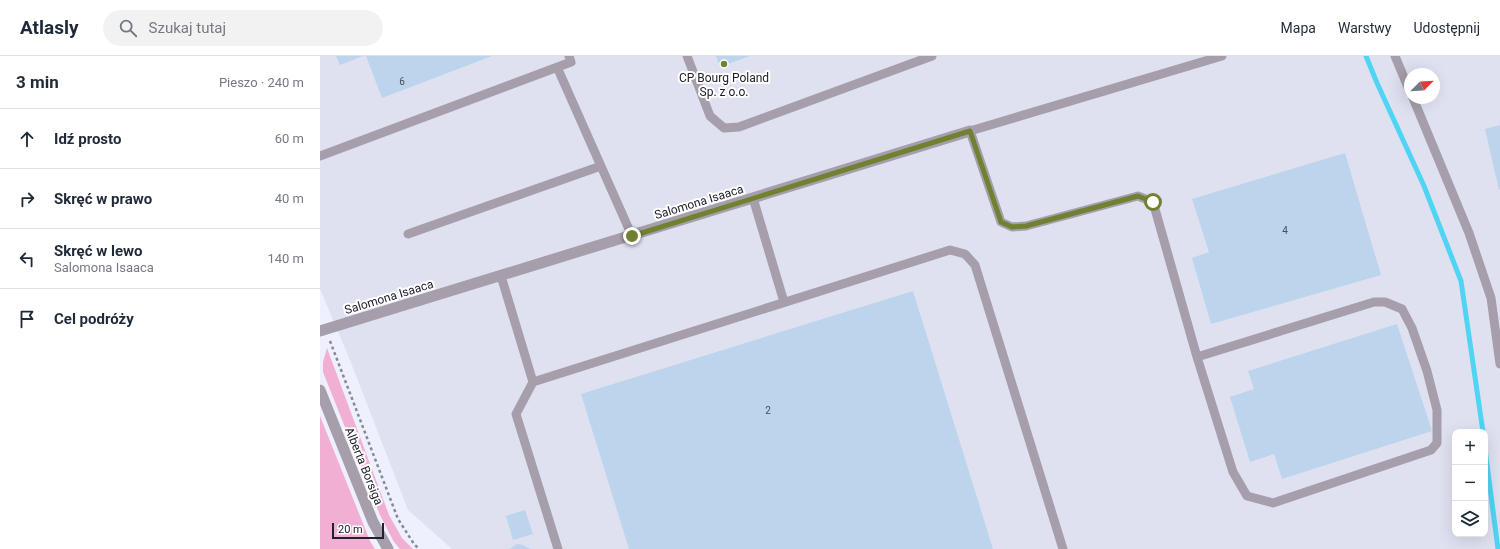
<!DOCTYPE html>
<html lang="pl">
<meta charset="utf-8">
<style>
:root{--surface:#fff;--page:#f2f2f3;--text:#1f2937;--muted:#747a83;--line:#e0e1e3}
body{margin:0;font-family:Roboto,sans-serif;background:var(--page);color:var(--text)}
.controls{position:absolute;right:12px;bottom:12px;display:grid;overflow:hidden;border-radius:8px;box-shadow:0 4px 16px #0002}
.controls button{width:36px;height:36px;display:grid;place-items:center;padding:0;border:0;border-bottom:1px solid var(--line);background:var(--surface);color:var(--text);font:20px sans-serif}
.compass{position:absolute;left:1084px;top:12px;width:36px;height:36px;border-radius:50%;background:var(--surface);box-shadow:0 4px 16px #0002;rotate:66deg}
.scale{position:absolute;left:12px;bottom:10px;width:52px;box-sizing:border-box;padding-left:4px;border:2px solid #20212c;border-top:0;font-size:11px;line-height:14px;white-space:nowrap;color:#20212c;-webkit-text-stroke:3px #fff;paint-order:stroke}
.stop{position:absolute;width:12px;height:12px;margin:-9px;border:3px solid #708231;border-radius:50%;background:#fff}
.stop.end{background:#708231;border-color:#fff;box-shadow:0 1px 4px #0008}
.list{margin:0;padding:0;list-style:none}
h2{display:flex;justify-content:space-between;align-items:center;height:52px;margin:0;padding:0 16px;font-size:17px}
h2 small{font-size:13px;font-weight:400;color:var(--muted)}
.list li{display:grid;grid-template-columns:26px 1fr auto;gap:12px;align-items:center;box-sizing:border-box;height:60px;padding:0 16px;border-top:1px solid var(--line)}
.list b{display:block;font-size:15px;white-space:nowrap}
.list p{margin:0;font-size:13px;white-space:nowrap;color:var(--muted)}
.list em{font-size:13px;font-style:normal;color:var(--muted)}
.icon{flex:none;width:22px;height:22px;fill:none;stroke:currentColor;stroke-width:2;stroke-linecap:round;stroke-linejoin:round}
.map{position:relative;flex:none;width:1180px;height:493px;overflow:hidden}
header{display:flex;align-items:center;gap:24px;box-sizing:border-box;height:56px;padding:0 20px;background:var(--surface);border-bottom:1px solid var(--line)}
header strong{font-size:19px}
nav{display:flex;gap:22px;margin-inline-start:auto;font-size:14px}
.search{width:280px;height:36px;background:var(--page);display:flex;align-items:center;gap:10px;box-sizing:border-box;padding:0 14px;border-radius:22px;color:var(--muted);font-size:15px}
main{display:flex}
aside{flex:1;background:var(--surface)}
.map>svg:first-child{display:block}
.built{fill:#dfe1f1;fill-rule:evenodd}
.green{fill:#f1afd3}
.lines{fill:none;stroke-linecap:round;stroke-linejoin:round}
.stream{stroke:#4fd4f4;stroke-width:5}
.building{fill:#bcd4ec}
.path{stroke:#888995;stroke-width:2.5;stroke-dasharray:3 3;stroke-linecap:butt}
.service{stroke:#a69fab;stroke-width:9}
.minor{stroke:#a69fab;stroke-width:11}
.route{stroke:#708231;stroke-width:5}
.poi-dot{fill:#708231;stroke:#fff;stroke-width:1.5}
.labels{text-anchor:middle;dominant-baseline:central;stroke-width:4;stroke-linejoin:round;paint-order:stroke}
.number-label{font-size:10px;fill:#474e5c}
.poi-label{font-size:12px;fill:#20212c;stroke:#fff}
.street-label{font-size:12px;fill:#20212c;stroke:#fff}
</style>
<header>
<strong>Atlasly</strong>
<div class="search"><svg class="icon" aria-label="search" viewBox="0 0 24 24"><circle cx="10" cy="10" r="6"/><path d="M15 15l6 6"/></svg>Szukaj tutaj</div>
<nav><a>Mapa</a><a>Warstwy</a><a>Udostępnij</a></nav>
</header>
<main>
<aside>
<h2>3 min<small>Pieszo · 240 m</small></h2>
<ul class="list">
<li><svg class="icon" aria-label="ahead" viewBox="0 0 24 24"><path d="M12 20V5M6 11l6-6 6 6"/></svg><div><b>Idź prosto</b></div><em>60 m</em></li>
<li><svg class="icon" aria-label="right" viewBox="0 0 24 24"><path d="M7 20v-9h11M14 6l5 5-5 5"/></svg><div><b>Skręć w prawo</b></div><em>40 m</em></li>
<li><svg class="icon" aria-label="left" viewBox="0 0 24 24"><path d="M17 20v-9H6M10 6l-5 5 5 5"/></svg><div><b>Skręć w lewo</b><p>Salomona Isaaca</p></div><em>140 m</em></li>
<li><svg class="icon" aria-label="arrive" viewBox="0 0 24 24"><path d="M6 21V4h12l-3 4 3 4H6"/></svg><div><b>Cel podróży</b></div></li>
</ul>
</aside>
<div class="map">
<svg width="1180" height="493" viewBox="0 0 1180 493">
<rect width="100%" height="100%" fill="#eff0fd"/>
<!-- built -->
<path class="built" d="M0 0H1180V493H132L88 454 30 304 0 233ZM1090 18H1114V42H1090ZM1135 376H1165V478H1135Z"/>
<!-- green -->
<path class="green" d="M7 292 69 459 82 482 93 493H80L74 486 60 459 3 316V306Z
M0 360 50 485 55 493H0Z"/>
<g class="lines">
<!-- stream -->
<path class="stream" d="M1046 0 1057 27 1104 130 1141 225 1163 376
M1165 393 1178 493"/>
</g>
<!-- building -->
<path class="building" d="M16 0H43L20 9Z
M46 0H172L62 42Z
M396 0H430L400 11Z
M1180 69V134H1179L1165 73Z
M1025 97 1061 219 891 268 872 202 889 196 872 143Z
M593 235 673 493H309L261 338Z
M1077 268 1112 375 962 423 954 398 930 406 910 341 934 333 928 315Z
M205 454 213 478 193 484 186 460Z
M197 488 203 489 211 493H189Z"/>
<g class="lines">
<!-- path -->
<path class="path" d="M10 285 78 463 94 488 99 493"/>
<!-- service -->
<path class="service" d="M367 0 390 60 404 72 419 71 612 0
M1075 0 1090 36
M237 11 312 180
M1093 42 1149 177 1171 242 1180 308
M0 100 251 6 249 0
M433 142 464 246
M88 178 281 110
M181 220 213 326 196 358 238 493
M877 301 1054 246H1065L1082 253 1092 272 1107 315 1117 354V387L1111 394 953 447 927 440 913 416 877 301 833 146 818 140 706 170 692 171 681 166 650 75 902 0
M213 326 630 194 645 198 655 209 743 493"/>
<!-- minor -->
<path class="minor" d="M0 275 650 75
M0 334 53 466 68 493"/>
</g>
<g class="lines">
<!-- route -->
<path class="route" d="M312 180 650 75 681 166 692 171 706 170 818 140 833 146"/>
</g>
<!-- markers -->
<circle class="poi-dot" cx="404" cy="8" r="4"/>
<g class="labels">
<!-- number labels -->
<g class="number-label">
<text x="82" y="25">6</text>
<text x="965" y="174">4</text>
<text x="448" y="354">2</text>
</g>
<!-- poi labels -->
<g class="poi-label">
<text x="404" y="22">CP Bourg Poland<tspan x="404" dy="14">Sp. z o.o.</tspan></text>
</g>
<!-- street labels -->
<g class="street-label">
<text transform="translate(379 146) rotate(-17)">Salomona Isaaca</text>
<text transform="translate(69 241) rotate(-17)">Salomona Isaaca</text>
<text transform="translate(44 410) rotate(68)">Alberta Borsiga</text>
</g>
</g>
</svg>
<div class="controls">
<button>+</button>
<button>−</button>
<button><svg class="icon" aria-label="layers" viewBox="0 0 24 24"><path d="M12 4l9 5-9 5-9-5zM3 14l9 5 9-5"/></svg></button>
</div>
<svg class="compass" viewBox="-18 -18 36 36"><path d="M0-13l5 13h-10z" fill="#e53935"/><path d="M0 13l5-13h-10z" fill="#747a83"/></svg>
<div class="scale">20 m</div>
<div class="stop" style="left:833px;top:146px"></div>
<div class="stop end" style="left:312px;top:180px"></div>
</div>
</main>
